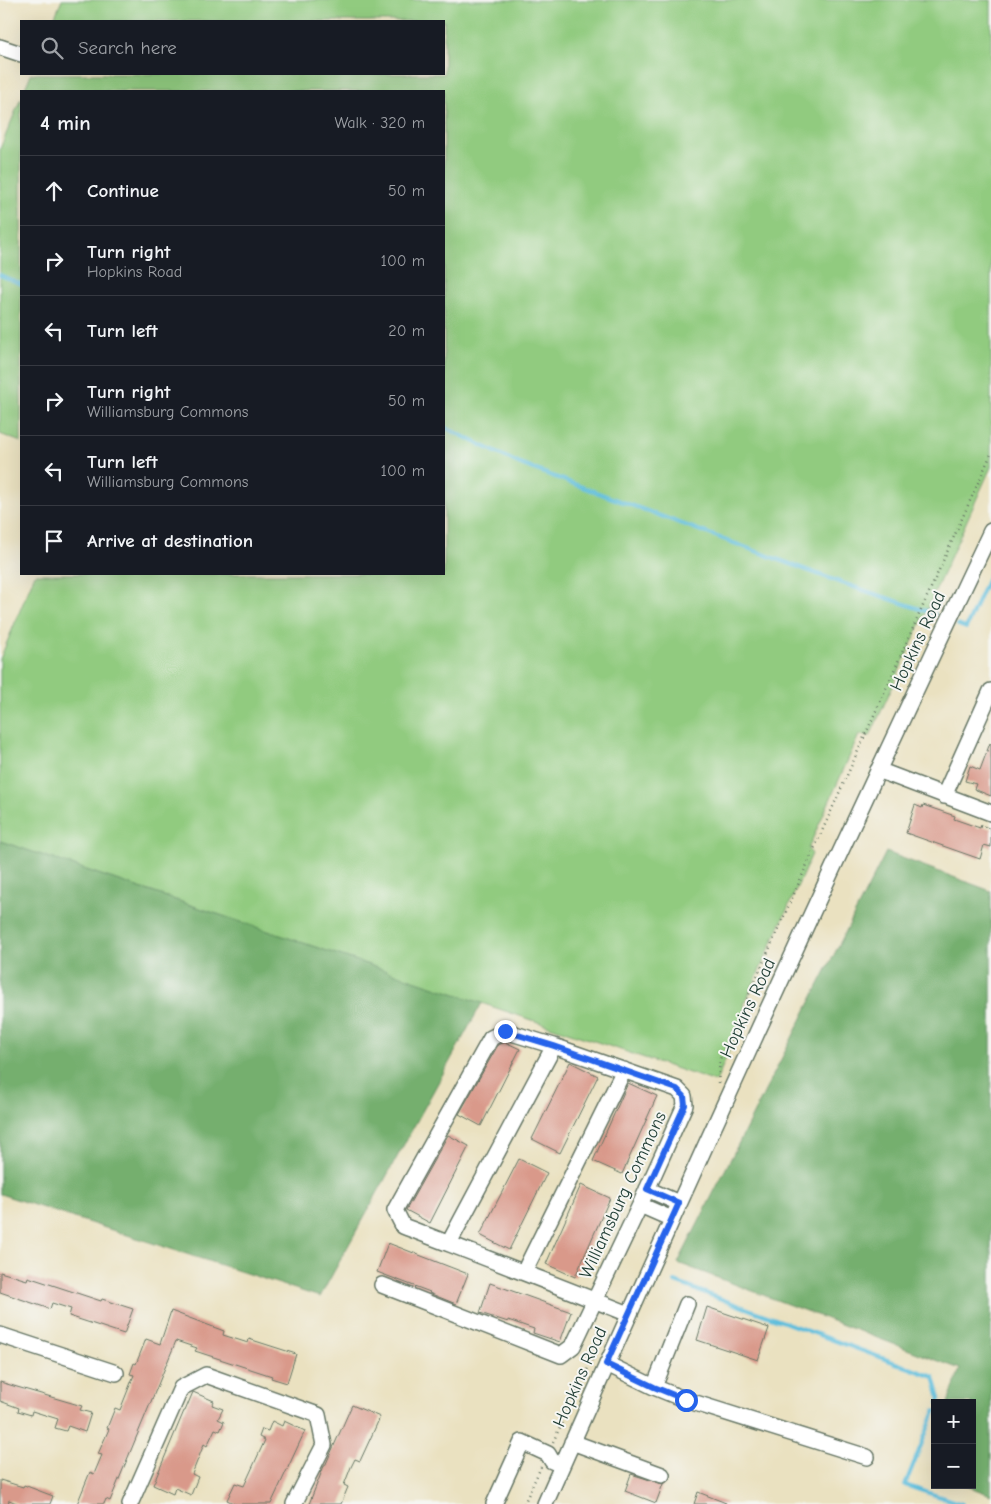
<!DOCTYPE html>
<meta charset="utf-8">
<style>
:root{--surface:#171b24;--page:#242831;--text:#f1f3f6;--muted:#9ea1a6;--line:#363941}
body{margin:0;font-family:"Comic Neue",sans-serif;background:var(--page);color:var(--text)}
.controls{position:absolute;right:15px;bottom:15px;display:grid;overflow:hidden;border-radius:0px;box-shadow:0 5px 20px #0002}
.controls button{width:45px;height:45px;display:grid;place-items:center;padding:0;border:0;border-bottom:1px solid var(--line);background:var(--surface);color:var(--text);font:25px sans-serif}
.stop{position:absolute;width:15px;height:15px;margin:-11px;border:4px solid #2563eb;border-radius:50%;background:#fff}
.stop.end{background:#2563eb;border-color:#fff;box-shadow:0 1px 5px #0008}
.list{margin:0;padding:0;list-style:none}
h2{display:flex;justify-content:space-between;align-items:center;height:65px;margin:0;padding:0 20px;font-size:21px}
h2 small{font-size:16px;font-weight:400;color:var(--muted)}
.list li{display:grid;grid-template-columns:32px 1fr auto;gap:15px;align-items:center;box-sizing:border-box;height:70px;padding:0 20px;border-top:1px solid var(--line)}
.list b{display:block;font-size:19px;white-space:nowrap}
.list p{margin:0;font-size:16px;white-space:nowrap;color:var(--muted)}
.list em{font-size:16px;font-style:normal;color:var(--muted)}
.icon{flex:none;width:28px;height:28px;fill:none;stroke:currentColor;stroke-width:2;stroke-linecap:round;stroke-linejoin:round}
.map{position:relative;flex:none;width:991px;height:1504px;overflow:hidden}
.search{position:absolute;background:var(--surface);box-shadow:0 5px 20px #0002;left:20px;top:20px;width:425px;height:55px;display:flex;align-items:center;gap:12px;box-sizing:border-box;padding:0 18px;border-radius:0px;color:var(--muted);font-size:19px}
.panel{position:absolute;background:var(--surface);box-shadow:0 5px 20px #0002;left:20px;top:90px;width:425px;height:485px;border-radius:0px}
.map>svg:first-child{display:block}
.green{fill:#91cb7f;stroke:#58845a}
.forest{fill:#74af6e;stroke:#4a7651}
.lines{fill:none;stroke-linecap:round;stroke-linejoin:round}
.stream{stroke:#5ebedc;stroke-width:4}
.building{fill:#d9998a}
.minor-casing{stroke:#667665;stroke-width:18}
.path{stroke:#667665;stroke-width:2.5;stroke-dasharray:1 4;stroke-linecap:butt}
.minor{stroke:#fff;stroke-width:15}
.route{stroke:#2563eb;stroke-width:6}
.labels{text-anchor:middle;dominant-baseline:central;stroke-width:4;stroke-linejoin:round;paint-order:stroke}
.street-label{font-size:18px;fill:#1f3d34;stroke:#f6f6f2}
</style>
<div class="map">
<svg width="991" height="1504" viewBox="0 0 991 1504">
<rect width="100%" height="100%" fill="#f6f6f2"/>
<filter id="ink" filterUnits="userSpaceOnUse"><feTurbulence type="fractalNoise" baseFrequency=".02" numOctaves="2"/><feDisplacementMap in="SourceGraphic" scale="10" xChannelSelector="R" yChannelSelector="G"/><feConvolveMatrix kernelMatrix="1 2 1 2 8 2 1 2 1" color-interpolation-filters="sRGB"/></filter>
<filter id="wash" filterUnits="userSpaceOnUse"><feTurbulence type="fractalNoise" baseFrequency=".0096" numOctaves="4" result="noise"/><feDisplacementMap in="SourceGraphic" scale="20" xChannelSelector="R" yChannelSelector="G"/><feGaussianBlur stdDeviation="1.12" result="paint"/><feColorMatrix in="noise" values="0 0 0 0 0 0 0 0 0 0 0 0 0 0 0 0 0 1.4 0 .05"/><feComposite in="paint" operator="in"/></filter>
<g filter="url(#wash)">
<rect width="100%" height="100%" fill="#eae1c0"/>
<!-- green -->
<path class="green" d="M62 0H991V467L870 736 859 735 808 849 812 854 744 1005 746 1010 716 1082 0 841V659L35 574H444V91H24L31 74H444V21H53Z
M21 98V442L0 434V149Z"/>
<!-- forest -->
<path class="forest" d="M0 841 482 1003 320 1297 0 1194Z
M886 852 991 891V1495L964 1485H972V1403H948L960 1369 678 1263Z"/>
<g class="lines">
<!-- stream -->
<path class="stream" d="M0 275 21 284
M444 427 520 464 842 583 935 614
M958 625 966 628 991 571
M675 1282 934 1377 940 1398 938 1403
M935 1411 905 1485 962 1504"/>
</g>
<g id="blocks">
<!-- building -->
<path class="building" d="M990 743 991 744V796L974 789 976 784 965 781 970 766 980 770Z
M915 805 922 808 923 805 955 816 954 819 980 828 981 825 991 829V847L984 845 980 859 906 833Z
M505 1042 520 1049 481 1126 459 1114 498 1045Z
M570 1062 598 1076 560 1153 532 1139Z
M628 1083 657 1096 622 1174 593 1161Z
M448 1135 469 1146 430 1223 406 1210Z
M519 1159 547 1173 509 1250 480 1235Z
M581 1185 610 1198 575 1277 546 1264Z
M388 1243 468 1274 456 1304 429 1293 430 1292 377 1272Z
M0 1272 27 1280 28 1277 101 1301 102 1299 133 1309 124 1334 69 1316 71 1309 52 1303 50 1309 0 1292Z
M490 1283 571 1312 560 1342 533 1333 534 1329 508 1320V1322L480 1313Z
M707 1307 769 1328 758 1360 697 1340Z
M171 1311 224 1331 223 1335 248 1343 249 1339 296 1354 287 1383 271 1378 272 1376 195 1351 197 1348 176 1341 110 1501 106 1499 104 1504H77L90 1472 94 1474 102 1455 98 1454 109 1429 107 1428 115 1408 120 1410 134 1375 130 1374 134 1363 136 1364 146 1339 160 1344Z
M0 1382 82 1406 80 1410 91 1413 85 1432 68 1426 66 1431 55 1428 58 1419 32 1411 31 1415 18 1411 19 1408 0 1401Z
M193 1392 214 1401 212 1405 223 1409 218 1419 224 1422 220 1431 215 1429 207 1446 204 1444 192 1474 198 1477 191 1495 175 1488 173 1494 153 1485 184 1411H185Z
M352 1405 380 1417 372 1435 360 1461 355 1459 351 1467 344 1485 348 1487 341 1504H309L324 1466H325Z
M272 1421 282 1426 284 1421 305 1431 271 1504H235L227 1500 235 1483 244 1486 265 1440 259 1437 262 1429 268 1431Z
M631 1474 663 1484 656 1503 625 1491Z
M0 1480 23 1487 24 1485 53 1496 50 1504H19L9 1500 8 1504H0Z
M698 1492 726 1503V1504H694Z"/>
</g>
</g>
<g filter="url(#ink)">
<use href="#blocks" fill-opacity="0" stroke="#667665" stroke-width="1"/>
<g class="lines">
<!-- minor casing -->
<g class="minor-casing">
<path id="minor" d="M0 47 21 54
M878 770 991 813
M944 796 991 691
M647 1189 679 1203
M640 1205 672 1219
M449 1243 554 1046
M524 1272 624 1070
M382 1285 561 1355 573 1346 640 1205 685 1105 684 1096 677 1089 554 1046 505 1031 491 1038 395 1210 403 1226C478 1255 554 1284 629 1314
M0 1335 116 1373
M607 1364 654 1387 686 1400 867 1457
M654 1387 687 1304
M572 1442 662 1475
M130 1504 181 1388 206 1375 318 1415 324 1445 294 1504
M494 1504 522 1442 548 1454 552 1461 562 1465
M545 1504C689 1178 838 853 991 531"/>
</g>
<!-- path -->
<path class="path" d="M718 1083 720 1059 991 454
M553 1442 598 1347
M524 1504 541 1467"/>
<!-- minor -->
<use href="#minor" class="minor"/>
</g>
</g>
<g class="lines" filter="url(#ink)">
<!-- route -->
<path class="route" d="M505 1031 554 1046 677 1089 684 1096 685 1105 647 1189 679 1203 606 1364 654 1387 686 1400"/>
</g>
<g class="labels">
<!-- street labels -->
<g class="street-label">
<text transform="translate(918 641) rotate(-65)">Hopkins Road</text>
<text transform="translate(748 1008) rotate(-65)">Hopkins Road</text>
<text transform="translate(623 1195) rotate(-65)">Williamsburg Commons</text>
<text transform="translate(580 1377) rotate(-66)">Hopkins Road</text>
</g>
</g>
</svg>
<div class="controls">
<button>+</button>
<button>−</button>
</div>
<div class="stop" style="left:686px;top:1400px"></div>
<div class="stop end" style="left:505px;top:1031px"></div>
<div class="search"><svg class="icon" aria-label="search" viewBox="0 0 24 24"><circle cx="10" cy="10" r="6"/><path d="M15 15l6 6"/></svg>Search here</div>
<section class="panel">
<h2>4 min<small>Walk · 320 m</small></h2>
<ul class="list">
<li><svg class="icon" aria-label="ahead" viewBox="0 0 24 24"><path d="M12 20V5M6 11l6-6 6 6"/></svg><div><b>Continue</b></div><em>50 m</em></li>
<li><svg class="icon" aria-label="right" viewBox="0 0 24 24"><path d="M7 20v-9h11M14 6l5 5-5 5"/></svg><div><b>Turn right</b><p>Hopkins Road</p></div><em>100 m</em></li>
<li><svg class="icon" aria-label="left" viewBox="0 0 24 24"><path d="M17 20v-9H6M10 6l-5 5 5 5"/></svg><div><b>Turn left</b></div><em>20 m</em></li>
<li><svg class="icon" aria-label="right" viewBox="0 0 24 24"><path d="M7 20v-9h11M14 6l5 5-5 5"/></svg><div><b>Turn right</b><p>Williamsburg Commons</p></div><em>50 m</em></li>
<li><svg class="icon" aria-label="left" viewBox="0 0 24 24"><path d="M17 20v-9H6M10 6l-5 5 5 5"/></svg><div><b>Turn left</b><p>Williamsburg Commons</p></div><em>100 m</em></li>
<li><svg class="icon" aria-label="arrive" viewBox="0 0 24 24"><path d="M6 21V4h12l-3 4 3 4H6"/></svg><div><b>Arrive at destination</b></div></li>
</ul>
</section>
</div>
